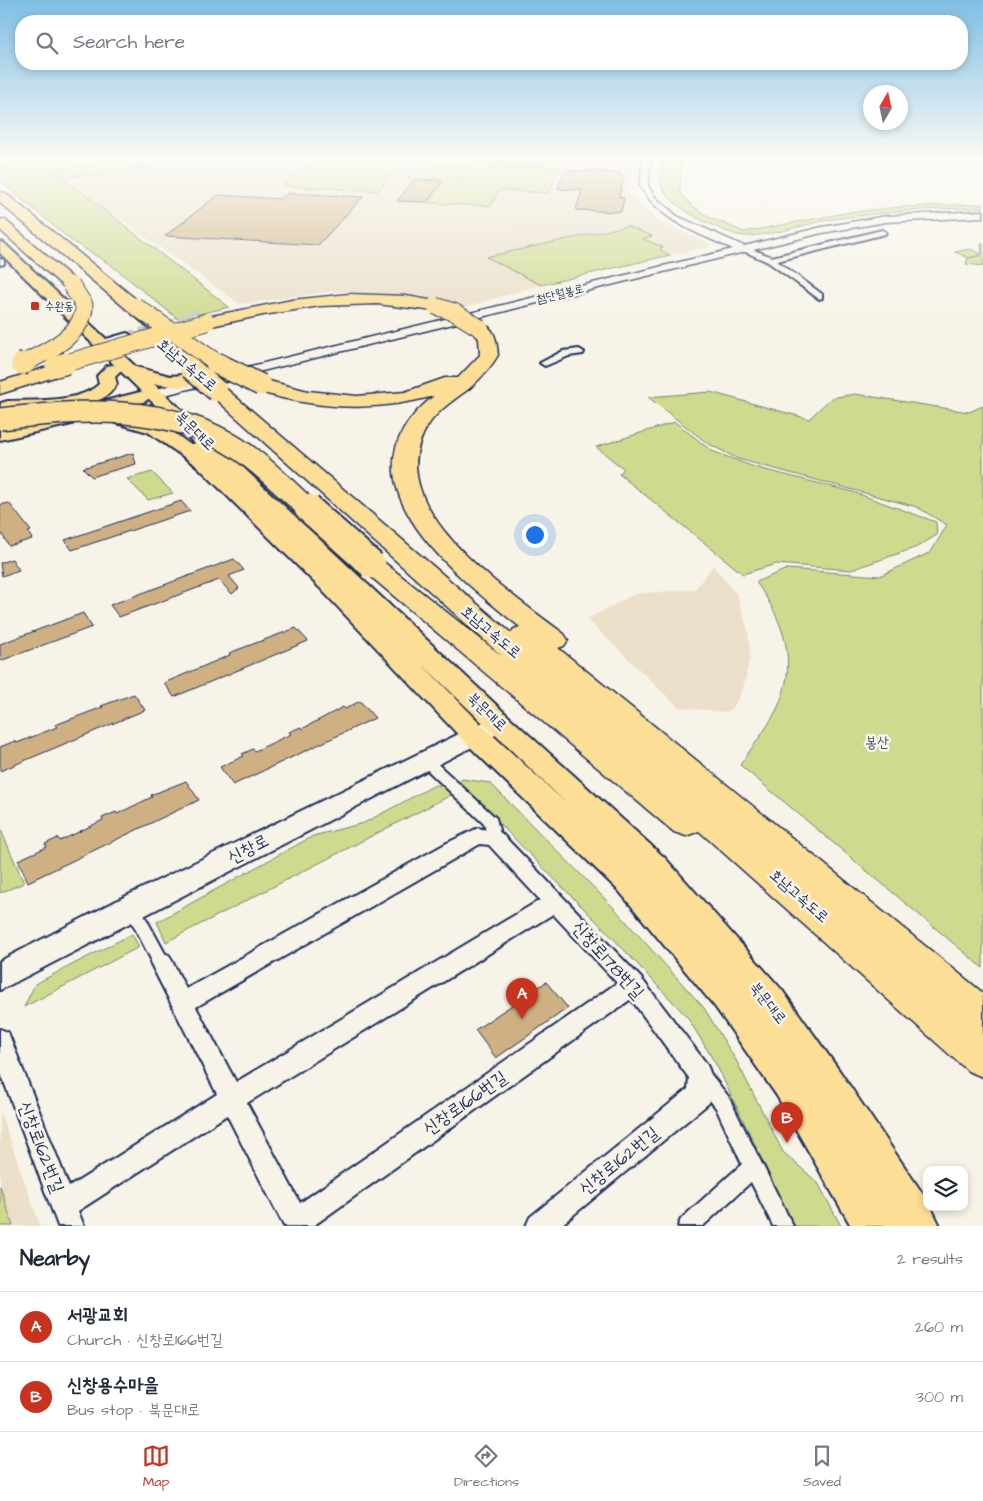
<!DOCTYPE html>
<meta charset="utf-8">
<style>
:root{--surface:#fff;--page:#f6f6f7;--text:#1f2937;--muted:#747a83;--line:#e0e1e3;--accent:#c8321e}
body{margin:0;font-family:"Architects Daughter","Poor Story",sans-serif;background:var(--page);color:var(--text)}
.controls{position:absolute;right:15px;bottom:15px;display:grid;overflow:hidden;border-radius:10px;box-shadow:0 2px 8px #0003}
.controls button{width:45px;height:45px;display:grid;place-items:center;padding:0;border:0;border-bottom:1px solid var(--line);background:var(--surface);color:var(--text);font:25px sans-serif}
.compass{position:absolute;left:863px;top:85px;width:45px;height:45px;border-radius:50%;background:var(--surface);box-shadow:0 2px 8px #0003;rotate:9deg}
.you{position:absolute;left:534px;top:534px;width:18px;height:18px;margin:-12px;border:4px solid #fff;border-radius:50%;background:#1a73e8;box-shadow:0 0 0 8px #1a73e833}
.badge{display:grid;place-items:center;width:32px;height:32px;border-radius:50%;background:var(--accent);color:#fff;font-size:16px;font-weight:700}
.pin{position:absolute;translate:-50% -41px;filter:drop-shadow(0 1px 2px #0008)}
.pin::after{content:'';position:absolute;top:26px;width:18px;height:15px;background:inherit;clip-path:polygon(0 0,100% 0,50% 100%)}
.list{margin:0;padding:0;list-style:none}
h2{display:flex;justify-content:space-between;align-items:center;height:65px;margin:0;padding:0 20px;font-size:21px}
h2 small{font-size:16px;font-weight:400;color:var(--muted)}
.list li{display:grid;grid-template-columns:32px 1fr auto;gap:15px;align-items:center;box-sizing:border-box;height:70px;padding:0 20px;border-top:1px solid var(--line)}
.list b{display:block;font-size:19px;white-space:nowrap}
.list p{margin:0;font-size:16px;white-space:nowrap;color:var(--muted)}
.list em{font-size:16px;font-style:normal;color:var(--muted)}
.icon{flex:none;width:28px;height:28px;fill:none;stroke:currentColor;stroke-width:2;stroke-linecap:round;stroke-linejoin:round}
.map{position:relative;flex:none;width:983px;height:1226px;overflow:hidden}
.search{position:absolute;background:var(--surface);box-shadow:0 2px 8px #0003;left:15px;right:15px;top:15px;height:55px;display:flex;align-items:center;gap:12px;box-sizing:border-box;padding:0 18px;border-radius:20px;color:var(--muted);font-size:19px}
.sheet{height:205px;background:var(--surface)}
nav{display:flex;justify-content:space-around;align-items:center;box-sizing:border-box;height:70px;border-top:1px solid var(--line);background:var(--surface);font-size:14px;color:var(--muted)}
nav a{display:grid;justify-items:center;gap:2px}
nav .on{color:var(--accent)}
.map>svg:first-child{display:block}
.built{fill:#ebdfc9}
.green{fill:#ceda8e;stroke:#748476}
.building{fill:#ceb082;stroke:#1b2f5e}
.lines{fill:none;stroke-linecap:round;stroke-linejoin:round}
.minor-tunnel{stroke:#cbcccc;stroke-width:9;stroke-dasharray:9 4.5;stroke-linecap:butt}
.pedestrian-casing{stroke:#1b2f5e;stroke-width:4}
.minor-casing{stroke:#1b2f5e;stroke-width:4}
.tertiary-casing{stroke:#1b2f5e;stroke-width:3}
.secondary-casing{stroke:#1b2f5e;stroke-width:4}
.primary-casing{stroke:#1b2f5e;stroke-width:4}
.trunk-casing{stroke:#1b2f5e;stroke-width:4}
.motorway-casing{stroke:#1b2f5e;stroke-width:3}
.pedestrian{fill:#f7f3e8;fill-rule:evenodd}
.minor{fill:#f7f3e8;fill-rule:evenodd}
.tertiary{fill:#f7f3e8;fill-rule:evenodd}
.secondary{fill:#f7f3e8;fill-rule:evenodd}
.primary{fill:#fcde96;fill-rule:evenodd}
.trunk{fill:#fcde96;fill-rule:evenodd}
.motorway{fill:#fcde96;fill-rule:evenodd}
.motorway-bridge-far2-casing{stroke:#1b2f5e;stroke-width:19;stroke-linecap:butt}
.motorway-bridge-far1-casing{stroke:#1b2f5e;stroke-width:24;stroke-linecap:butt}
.motorway-bridge-casing{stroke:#1b2f5e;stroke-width:31;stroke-linecap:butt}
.motorway-bridge-far2{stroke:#fcde96;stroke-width:17}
.motorway-bridge-far1{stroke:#fcde96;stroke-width:21}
.motorway-bridge{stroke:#fcde96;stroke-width:27}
.poi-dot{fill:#c8321e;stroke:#f7f3e8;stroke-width:2}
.labels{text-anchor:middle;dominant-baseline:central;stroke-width:5;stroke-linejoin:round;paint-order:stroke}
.far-street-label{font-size:12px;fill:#1b2f5e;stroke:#f7f3e8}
.far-poi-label{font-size:12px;fill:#1b2f5e;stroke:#f7f3e8;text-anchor:start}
.street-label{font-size:15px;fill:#1b2f5e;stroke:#f7f3e8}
.park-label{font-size:15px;fill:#3f5168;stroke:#f7f3e8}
.near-street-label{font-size:18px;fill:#1b2f5e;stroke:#f7f3e8}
</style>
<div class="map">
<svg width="983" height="1226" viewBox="0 0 983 1226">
<rect width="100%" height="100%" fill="#f7f3e8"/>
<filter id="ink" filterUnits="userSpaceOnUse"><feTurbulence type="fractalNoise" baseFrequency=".02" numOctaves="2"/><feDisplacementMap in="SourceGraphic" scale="10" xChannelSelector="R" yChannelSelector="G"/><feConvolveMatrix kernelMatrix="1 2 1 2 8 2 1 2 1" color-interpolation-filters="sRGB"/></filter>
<g filter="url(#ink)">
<!-- built -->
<path class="built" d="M33 158H634L627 193 655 218 653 219 709 243 708 247 541 285 462 308 423 297 334 291 240 304Z
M713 566 737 595 748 631 750 656 744 686 733 708 726 712 678 707 587 619 635 594 695 589Z
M0 1111 40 1226H0Z"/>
<!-- green -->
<path class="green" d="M0 158H33L88 197 229 307 178 319 111 265 72 241 0 181Z
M125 158H147L160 165 90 177 85 174 65 178 54 170Z
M316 158H406L378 191 282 186Z
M481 158H563L561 164 480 160Z
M664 158H681L680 192 691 205 711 218 744 232 851 212 899 207 983 204V208C931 208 880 212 828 220 806 224 758 240 738 235 718 230 666 206 661 184 660 177 663 166 664 158Z
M419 162 467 164 457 180 461 181 473 164 560 167 549 193 499 190 491 206 428 203 444 180 406 178Z
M627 226 652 236 643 239 663 247 660 250 670 255 541 285 486 257Z
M981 244H983V266L966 264 968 258 981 255 969 258 955 252 970 249 982 254Z
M710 392 809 419 831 398 855 394 969 412 983 406V968L740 765C752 747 766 730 776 711 800 664 784 621 756 582L787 569 880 576 931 552 947 525 917 507 738 459 707 443 648 397Z
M675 422 712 451 754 467 853 492 936 522 937 535 917 547 851 570 776 564 743 574 619 474 624 469 596 447Z
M152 472 173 493 148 500 127 479Z
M462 779 490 783 614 908 704 1008 737 1062 783 1152 818 1183 841 1226H794L717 1066 688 1018 609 934 459 783Z
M435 785 447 786 455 793 166 942 157 922 313 836 364 823Z
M0 828 24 883 0 893Z
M132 934 139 947 24 1007 35 984Z
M0 1186 13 1226H0Z"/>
<!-- building -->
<path class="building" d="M568 170 620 173V175L624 176 619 197 624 198 621 212 576 210 582 190 558 189 564 173Z
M414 180 442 181 427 202 397 201Z
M288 193 363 197 318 245 165 236 218 195 281 199Z
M133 453 136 464 101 474 92 477 83 468Z
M181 501 190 511 72 550 65 540Z
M9 503 31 531 28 532 32 539 9 546 0 531V505Z
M12 559 19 570 2 576 0 563Z
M234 559 244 570 229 576 239 588 232 594 219 580 119 617 110 605Z
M83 613 92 627 0 661V644Z
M296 628 308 641 174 697 164 683 230 655 229 653Z
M134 694 145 710 0 771V747L15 741 17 743 57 727 55 725 103 707 101 706Z
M360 701 375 718 233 785 220 767 244 756 242 754 253 749 255 751 291 734 289 732 301 727 302 729 343 707 345 709Z
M186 781 199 800 28 882 18 860 47 847 45 844 58 838 60 841 103 820 102 818 116 812 117 814 152 797 151 795Z
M546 982 568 1008 496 1058 475 1030Z"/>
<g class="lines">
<!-- minor-tunnel -->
<path class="minor-tunnel" d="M127 336 190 318 194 310"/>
<!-- pedestrian casing -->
<g class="pedestrian-casing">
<path id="pedestrian" d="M425 755 430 757 496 818 501 838 499 842 494 844 489 842 484 824 420 763 418 760 420 757Z
M132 900 137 902 167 957 169 962 167 967 161 969 155 967 124 907 127 902Z
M703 1069 709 1072 728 1096 793 1226H773L751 1182 703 1226H678L681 1219 742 1164 716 1108 697 1084 694 1078 697 1072Z"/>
</g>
<!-- minor casing -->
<g class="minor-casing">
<path id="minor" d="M882 230 886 232 885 234 777 261 822 294V298L819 299 768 262 739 249 746 247 772 257Z
M0 259 4 260V264L0 265Z
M127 333 132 336 130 338 101 345 96 342Z
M579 349 584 352 583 354 569 356 545 366 540 363 563 351Z
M478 828 501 833 641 978 706 1063C713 1077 715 1088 709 1103L560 1226H526L530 1217 688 1089 689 1078 631 999 313 1226H284L227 1115 78 1211 84 1226H58L0 1071V1029L8 1032 69 1187 217 1094 150 962 153 955 161 952 169 955 186 989 447 843ZM480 844 489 845 540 900 236 1082 196 1007ZM553 914 617 983 300 1203 247 1103Z"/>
</g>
<!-- tertiary casing -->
<g class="tertiary-casing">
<path id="tertiary" d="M643 158H651L648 186 655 197 677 216 744 246 822 227 886 216 983 211V217L886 222 822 233 140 401 133 397 140 393 733 249C697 233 661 222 640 186Z"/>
</g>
<!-- secondary casing -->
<g class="secondary-casing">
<path id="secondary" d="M498 715 507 717 510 723 507 729 0 990V961L122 898Z"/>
</g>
<!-- primary casing -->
<g class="primary-casing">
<path id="primary" d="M0 242 4 243 136 367 170 376 228 371 234 372 236 376 234 380 228 381 181 387 154 384 508 716 665 858 782 990 841 1073 927 1200V1207H931L940 1226H851L777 1096 716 1008 619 891 465 742 319 587 183 452 181 448 183 444H195L0 253ZM423 665 567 804 485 728Z"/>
</g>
<!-- trunk casing -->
<g class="trunk-casing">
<path id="trunk" d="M113 365 119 366 122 370 115 377 117 384C113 390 109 395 103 398 88 406 12 419 0 409L1 403 8 401C33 400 80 403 99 384L97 376 107 366Z
M140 392 146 393 149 397 146 401 92 416 85 414 83 410 85 406Z
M120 412 162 424 214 462 211 466 204 468 197 466 148 432 113 422 111 418 113 414Z
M65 414 72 416 74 420 72 424 0 440V428Z"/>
</g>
<!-- motorway casing -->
<g class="motorway-casing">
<path id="motorway" d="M0 192 5 193 212 361 214 365 212 369H198L0 203Z
M0 219 5 220 77 282 79 285 77 288H65L0 230Z
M349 294 406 296 441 302 443 306 441 310 435 311 377 304 320 306 263 315 207 327 201 326 198 322 201 318 292 300Z
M480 323C495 326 497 342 498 355 491 367 482 377 471 387 457 398 439 409 429 424 374 507 510 592 564 634L568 640 564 646 558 648 983 993V1077L968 1071 699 831 686 836 674 832 363 570 359 565 363 560 372 557 381 560 503 657 207 391 210 387H224L511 633 514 629 520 627C455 575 329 478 434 396 382 410 334 410 282 398 273 395 257 393 251 385L254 381 261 379 308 391 357 396 405 392 445 378H458L480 355 479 339 471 328 474 324Z
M60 363 67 365 70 369 67 373 0 394V382Z"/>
</g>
<!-- pedestrian -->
<use href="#pedestrian" class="pedestrian"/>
<!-- minor -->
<use href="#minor" class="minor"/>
<!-- tertiary -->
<use href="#tertiary" class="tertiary"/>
<!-- secondary -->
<use href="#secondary" class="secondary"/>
<!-- primary -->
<use href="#primary" class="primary"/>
<!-- trunk -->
<use href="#trunk" class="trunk"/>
<!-- motorway -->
<use href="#motorway" class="motorway"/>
<!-- motorway-bridge-far2 casing -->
<g class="motorway-bridge-far2-casing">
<path id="motorway-bridge-far2" d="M135 306 219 364
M435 306 454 312 480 328
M22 364C44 353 85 335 84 305L71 285
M63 364 207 322"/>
</g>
<!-- motorway-bridge-far1 casing -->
<g class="motorway-bridge-far1-casing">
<path id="motorway-bridge-far1" d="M216 363 261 385
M22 364 25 363
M56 366 67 363
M190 368 217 391
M0 419C80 410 166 402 237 448 263 465 286 489 309 510"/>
</g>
<!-- motorway-bridge casing -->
<g class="motorway-bridge-casing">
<path id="motorway-bridge" d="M308 508 372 565"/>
</g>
<!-- motorway-bridge-far2 -->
<use href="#motorway-bridge-far2" class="motorway-bridge-far2"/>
<!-- motorway-bridge-far1 -->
<use href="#motorway-bridge-far1" class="motorway-bridge-far1"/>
<!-- motorway-bridge -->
<use href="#motorway-bridge" class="motorway-bridge"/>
</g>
</g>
<!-- sky -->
<linearGradient id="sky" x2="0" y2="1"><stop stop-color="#7ebee4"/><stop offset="0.48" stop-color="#fbfaf5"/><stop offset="1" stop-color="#fbfaf5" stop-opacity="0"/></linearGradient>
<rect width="983" height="330" fill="url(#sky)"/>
<!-- markers -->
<rect class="poi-dot" x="30" y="301" width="10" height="10" rx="2.5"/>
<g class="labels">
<!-- far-street labels -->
<g class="far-street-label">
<text transform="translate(560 294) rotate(-14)">첨단월봉로</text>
</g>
<!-- far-poi labels -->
<g class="far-poi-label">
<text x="45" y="306">수완동</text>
</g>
<!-- street labels -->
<g class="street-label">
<text transform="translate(187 365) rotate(40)">호남고속도로</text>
<text transform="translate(195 431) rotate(44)">북문대로</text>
<text transform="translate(491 632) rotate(40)">호남고속도로</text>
<text transform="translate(487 712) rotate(44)">북문대로</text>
<text transform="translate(799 896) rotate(41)">호남고속도로</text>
<text transform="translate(768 1003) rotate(52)">북문대로</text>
</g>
<!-- park labels -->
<g class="park-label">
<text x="877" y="742">봉산</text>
</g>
<!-- near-street labels -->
<g class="near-street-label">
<text transform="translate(248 849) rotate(-27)">신창로</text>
<text transform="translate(608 960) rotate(48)">신창로178번길</text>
<text transform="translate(465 1103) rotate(-35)">신창로166번길</text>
<text transform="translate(41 1147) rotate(69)">신창로162번길</text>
<text transform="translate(619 1161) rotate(-39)">신창로162번길</text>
</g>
</g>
</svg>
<div class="controls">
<button><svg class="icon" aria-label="layers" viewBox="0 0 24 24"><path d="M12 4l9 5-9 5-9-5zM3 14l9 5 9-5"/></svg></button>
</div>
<svg class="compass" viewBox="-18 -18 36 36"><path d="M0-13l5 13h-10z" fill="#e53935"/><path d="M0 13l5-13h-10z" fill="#747a83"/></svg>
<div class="you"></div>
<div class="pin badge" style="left:522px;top:1019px">A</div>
<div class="pin badge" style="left:787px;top:1143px">B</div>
<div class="search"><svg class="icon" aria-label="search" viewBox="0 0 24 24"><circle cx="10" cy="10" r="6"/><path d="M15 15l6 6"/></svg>Search here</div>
</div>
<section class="sheet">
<h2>Nearby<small>2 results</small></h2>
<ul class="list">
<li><span class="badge">A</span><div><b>서광교회</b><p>Church · 신창로166번길</p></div><em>260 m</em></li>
<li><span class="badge">B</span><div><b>신창용수마을</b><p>Bus stop · 북문대로</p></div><em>300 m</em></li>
</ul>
</section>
<nav>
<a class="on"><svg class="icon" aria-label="map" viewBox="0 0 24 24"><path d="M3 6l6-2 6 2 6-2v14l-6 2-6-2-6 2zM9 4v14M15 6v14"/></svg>Map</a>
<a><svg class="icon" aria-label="directions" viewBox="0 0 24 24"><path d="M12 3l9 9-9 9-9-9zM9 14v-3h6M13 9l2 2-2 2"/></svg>Directions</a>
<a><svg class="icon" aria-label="saved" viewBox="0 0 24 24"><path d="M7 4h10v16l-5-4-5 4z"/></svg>Saved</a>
</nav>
